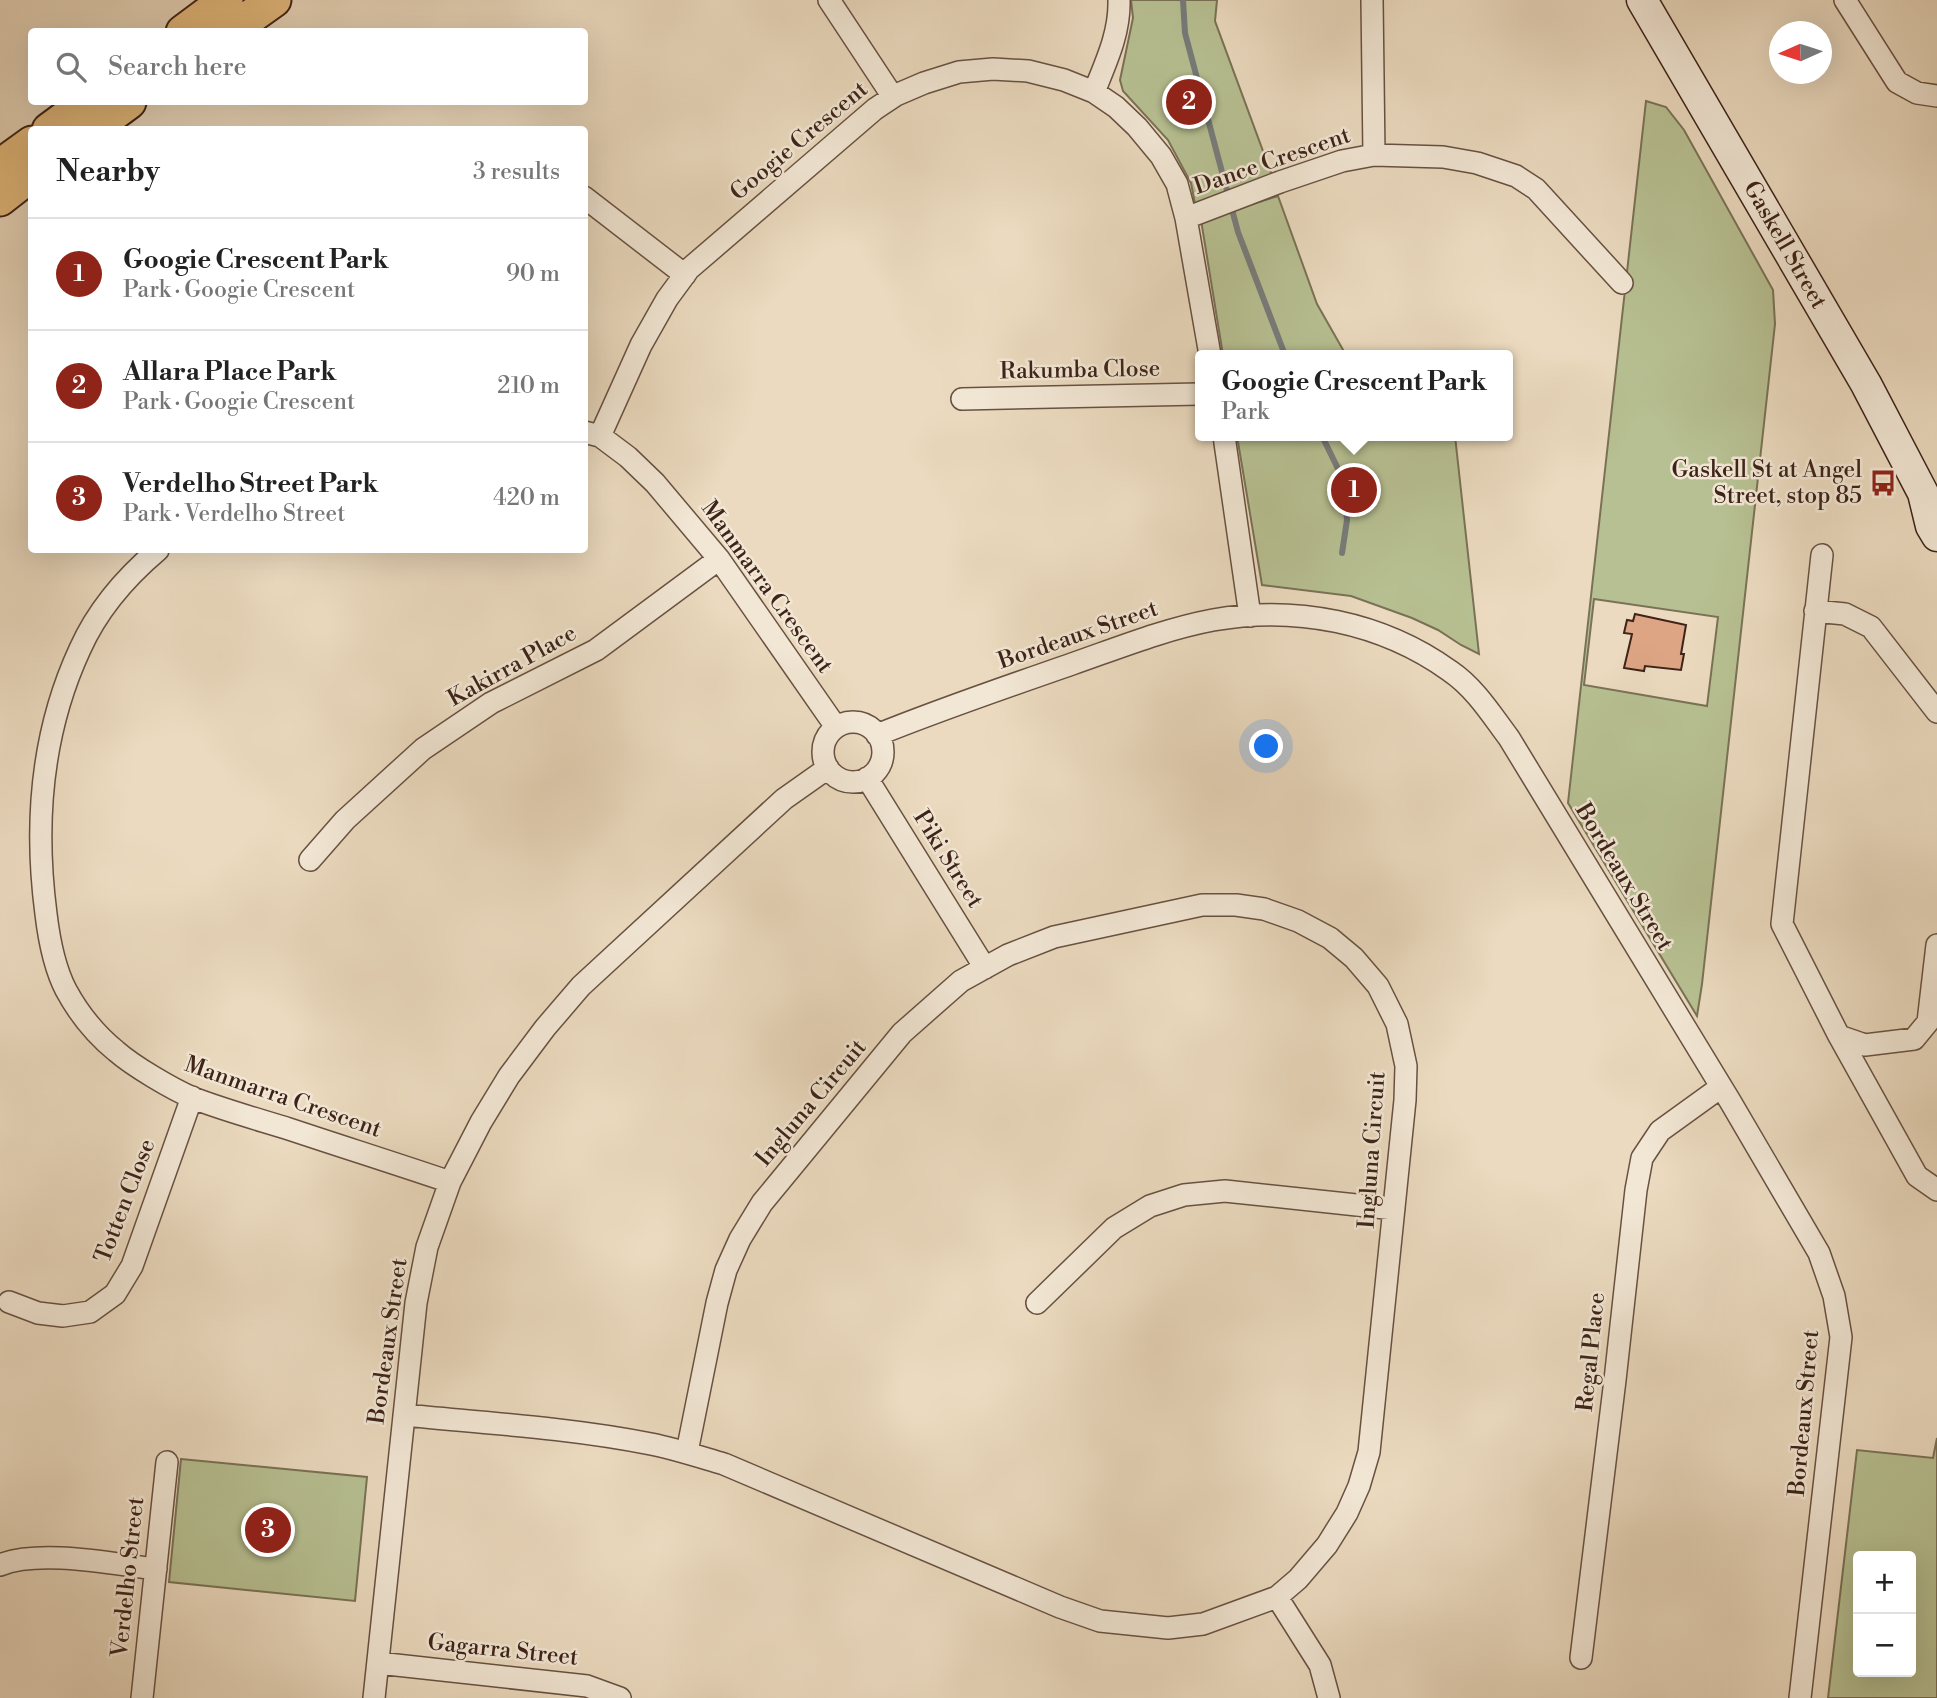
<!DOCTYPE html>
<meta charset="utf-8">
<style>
:root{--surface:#fff;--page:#f6f6f6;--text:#222;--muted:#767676;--line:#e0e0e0;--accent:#8f2418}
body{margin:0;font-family:"Libre Bodoni",serif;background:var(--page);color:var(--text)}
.controls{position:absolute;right:21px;bottom:21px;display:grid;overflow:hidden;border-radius:7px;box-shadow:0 7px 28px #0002}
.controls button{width:63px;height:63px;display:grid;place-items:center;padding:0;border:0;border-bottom:2px solid var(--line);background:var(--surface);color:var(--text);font:35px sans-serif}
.compass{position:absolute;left:1769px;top:21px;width:63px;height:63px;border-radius:50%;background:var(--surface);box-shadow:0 7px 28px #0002;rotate:267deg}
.you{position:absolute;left:1267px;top:747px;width:24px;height:24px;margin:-18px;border:5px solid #fff;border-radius:50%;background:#1a73e8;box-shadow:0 0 0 10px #1a73e833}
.badge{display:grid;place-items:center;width:46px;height:46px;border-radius:50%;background:var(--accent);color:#fff;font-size:23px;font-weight:700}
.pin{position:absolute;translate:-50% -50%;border:4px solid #fff;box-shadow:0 2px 7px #0006}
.popup{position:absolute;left:1195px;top:350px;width:318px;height:91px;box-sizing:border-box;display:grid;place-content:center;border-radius:7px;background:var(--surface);filter:drop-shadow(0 2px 5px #0005);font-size:23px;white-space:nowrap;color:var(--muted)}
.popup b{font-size:26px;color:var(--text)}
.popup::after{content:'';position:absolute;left:50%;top:100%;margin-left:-14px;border:14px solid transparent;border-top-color:var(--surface)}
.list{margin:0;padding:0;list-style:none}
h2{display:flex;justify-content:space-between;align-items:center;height:91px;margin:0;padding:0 28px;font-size:30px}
h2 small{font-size:23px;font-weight:400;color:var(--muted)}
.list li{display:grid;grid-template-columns:46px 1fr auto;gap:21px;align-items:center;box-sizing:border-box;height:112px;padding:0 28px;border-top:2px solid var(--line)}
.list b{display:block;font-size:26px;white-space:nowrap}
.list p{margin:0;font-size:23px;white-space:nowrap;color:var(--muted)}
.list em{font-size:23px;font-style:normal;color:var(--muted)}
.icon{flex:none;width:38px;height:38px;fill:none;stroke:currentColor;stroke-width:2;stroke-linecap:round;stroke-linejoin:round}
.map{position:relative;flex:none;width:1937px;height:1698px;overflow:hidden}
.search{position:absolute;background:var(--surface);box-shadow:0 7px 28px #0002;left:28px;top:28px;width:560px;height:77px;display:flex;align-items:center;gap:18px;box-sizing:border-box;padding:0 24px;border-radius:7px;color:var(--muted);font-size:26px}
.panel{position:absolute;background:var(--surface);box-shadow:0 7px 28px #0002;left:28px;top:126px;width:560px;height:427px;border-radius:7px}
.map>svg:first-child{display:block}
.green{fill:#b7c092;stroke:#7a7256;stroke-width:2;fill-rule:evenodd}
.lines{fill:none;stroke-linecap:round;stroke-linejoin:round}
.stream{stroke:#777c7b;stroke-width:6}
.building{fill:#dda584;stroke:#3d2319;stroke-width:2}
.street-casing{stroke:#685142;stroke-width:24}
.secondary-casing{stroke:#3d2319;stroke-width:33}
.primary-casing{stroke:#3d2319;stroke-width:37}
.street{stroke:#f2e7d5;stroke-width:21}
.secondary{stroke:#f2e7d5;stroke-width:30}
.primary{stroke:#e6bd80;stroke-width:33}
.labels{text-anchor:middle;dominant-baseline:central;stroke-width:5;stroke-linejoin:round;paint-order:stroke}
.street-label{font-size:23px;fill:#3d2319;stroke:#f2e7d5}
.poi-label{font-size:23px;fill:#3d2319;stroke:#f2e7d5;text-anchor:end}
</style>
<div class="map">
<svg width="1937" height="1698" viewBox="0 0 1937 1698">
<rect width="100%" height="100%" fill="#ebdabf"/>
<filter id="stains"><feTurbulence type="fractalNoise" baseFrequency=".00286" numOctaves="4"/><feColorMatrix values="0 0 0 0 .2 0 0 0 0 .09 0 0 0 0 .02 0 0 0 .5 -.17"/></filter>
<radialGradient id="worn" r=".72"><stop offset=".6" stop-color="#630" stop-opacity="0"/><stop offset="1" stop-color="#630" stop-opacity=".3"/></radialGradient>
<!-- green -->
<path class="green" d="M1131 0H1217L1215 21 1273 178 1196 209 1191 183 1168 140 1123 91 1120 80 1133 18Z
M1646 101 1666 107 1684 130 1773 290 1775 324 1702 984 1697 1016 1568 803ZM1594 599 1718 617 1707 706 1584 685Z
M1278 196 1317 304 1346 355H1223L1201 220Z
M1237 436H1455L1479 654 1461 645 1438 630 1412 618 1351 596 1262 585Z
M1937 1438V1698H1828L1857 1450 1933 1458ZM1911 1556V1672H1858V1556Z
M181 1459 367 1477 355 1601 169 1582Z"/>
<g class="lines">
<!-- stream -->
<path class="stream" d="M1183 0 1185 33 1238 232 1285 355
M1322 436 1343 479 1347 520 1342 553"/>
</g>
<!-- building -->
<path class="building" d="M1635 614 1686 625 1681 654H1684L1681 670 1645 666 1644 671 1624 668 1632 634 1624 633 1627 620 1633 621Z"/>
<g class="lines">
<!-- street casing -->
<g class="street-casing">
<path id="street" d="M829 0 893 97
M1372 0 1374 155
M1845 0 1897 82 1917 93 1937 96
M1094 92C1106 62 1120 33 1119 0
M584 197 685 275
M1186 218 1280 182 1342 161 1374 155 1443 157 1477 163 1516 176 1536 189 1622 283
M962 399 1200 394
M584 432 600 436 628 457 655 483 719 559 836 727
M600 436 641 345 667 299 689 269 875 109 896 95 924 83 959 72 993 69 1028 71 1064 80 1094 92 1116 107 1137 127 1161 156 1177 184 1186 218 1210 355
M1224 436 1250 616
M158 550C126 577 97 611 80 649 41 733 34 822 46 914 49 939 54 967 66 990 79 1014 95 1034 116 1051 133 1066 172 1089 193 1098 224 1110 257 1119 289 1129 343 1147 397 1164 450 1182
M1822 555 1782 924 1839 1036 1917 1176 1937 1190
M1815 611 1845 614 1871 627 1937 712
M823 752a30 30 0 1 1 60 0a30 30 0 1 1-60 0Z
M877 735C941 709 1006 687 1072 664 1118 648 1165 629 1213 620 1295 605 1382 622 1450 671 1475 688 1491 714 1509 738L1730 1101 1819 1253 1834 1296 1841 1337 1800 1698
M867 778 985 968
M310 860 345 820 423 749 491 703 596 650 719 559
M1839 1036 1865 1045 1914 1039 1928 1022 1937 945
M9 1302 38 1313 63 1316 90 1312 115 1294 132 1266 192 1097
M1037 1303 1114 1228 1150 1206 1184 1195 1225 1191 1394 1209
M404 1415C485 1423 571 1428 651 1444 676 1449 700 1457 724 1464L1060 1607 1100 1621 1168 1628 1203 1624 1277 1597 1298 1579 1327 1545 1347 1513 1359 1486 1369 1452 1405 1100 1406 1066 1397 1024 1378 986 1354 958 1330 938 1298 921 1264 909 1236 905H1202L1054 937 1008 955 961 981 902 1033 762 1203 740 1239 726 1270 717 1303 687 1452
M0 1565C40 1549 112 1564 156 1569
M1277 1597 1320 1665 1329 1698
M1581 1658 1615 1380 1636 1190 1642 1158 1660 1131 1721 1087
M378 1663 587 1686 620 1698
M142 1698 167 1462
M374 1698 416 1303 427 1247 450 1182 481 1122 509 1076 545 1028 581 986 784 799 828 768"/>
</g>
<!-- secondary casing -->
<g class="secondary-casing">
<path id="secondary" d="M1642 0 1866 384 1923 493 1931 526 1937 536"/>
</g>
<!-- primary casing -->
<g class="primary-casing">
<path id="primary" d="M183 32 226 0
M229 32 274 0
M49 130 87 102
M91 130 129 102
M0 166 32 143
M0 199 32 174"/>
</g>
<!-- street -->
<use href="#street" class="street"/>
<!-- secondary -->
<use href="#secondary" class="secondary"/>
<!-- primary -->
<use href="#primary" class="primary"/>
</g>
<!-- icons -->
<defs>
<g id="bus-bare" transform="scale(2.1)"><path d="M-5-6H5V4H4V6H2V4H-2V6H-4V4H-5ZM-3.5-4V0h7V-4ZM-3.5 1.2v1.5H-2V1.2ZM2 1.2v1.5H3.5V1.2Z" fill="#8f2418" stroke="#f2e7d5" stroke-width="2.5" paint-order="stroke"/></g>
</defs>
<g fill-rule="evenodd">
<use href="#bus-bare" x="1883" y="483"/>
</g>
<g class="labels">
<!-- street labels -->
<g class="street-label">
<text transform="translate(799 141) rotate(-40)">Googie Crescent</text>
<text transform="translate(1272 161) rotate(-19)">Dance Crescent</text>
<text transform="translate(1785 245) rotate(60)">Gaskell Street</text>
<text transform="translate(1080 370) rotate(-1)">Rakumba Close</text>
<text transform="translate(767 587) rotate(54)">Manmarra Crescent</text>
<text transform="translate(1078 635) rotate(-19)">Bordeaux Street</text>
<text transform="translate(512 666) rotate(-29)">Kakirra Place</text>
<text transform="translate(948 859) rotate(58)">Piki Street</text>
<text transform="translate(1624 877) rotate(59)">Bordeaux Street</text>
<text transform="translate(283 1097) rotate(19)">Manmarra Crescent</text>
<text transform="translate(811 1103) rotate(-50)">Ingluna Circuit</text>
<text transform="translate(1372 1150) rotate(-86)">Ingluna Circuit</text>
<text transform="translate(125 1201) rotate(-69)">Totten Close</text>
<text transform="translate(388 1341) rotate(-82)">Bordeaux Street</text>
<text transform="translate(1591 1352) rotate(-84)">Regal Place</text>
<text transform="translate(1804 1413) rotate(-85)">Bordeaux Street</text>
<text transform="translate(128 1577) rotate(-84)">Verdelho Street</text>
<text transform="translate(503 1650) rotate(6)">Gagarra Street</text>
</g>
<!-- poi labels -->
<g class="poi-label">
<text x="1862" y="470">Gaskell St at Angel<tspan x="1862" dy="26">Street, stop 85</tspan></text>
</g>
</g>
<rect width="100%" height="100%" filter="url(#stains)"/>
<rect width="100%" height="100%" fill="url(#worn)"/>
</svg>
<div class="controls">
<button>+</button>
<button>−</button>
</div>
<svg class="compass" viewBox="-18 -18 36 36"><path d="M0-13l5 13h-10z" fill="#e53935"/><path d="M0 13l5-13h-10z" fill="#767676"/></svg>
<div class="you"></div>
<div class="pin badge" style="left:1354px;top:490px">1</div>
<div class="popup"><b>Googie Crescent Park</b>Park</div>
<div class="pin badge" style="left:1189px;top:102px">2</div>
<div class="pin badge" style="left:268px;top:1530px">3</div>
<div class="search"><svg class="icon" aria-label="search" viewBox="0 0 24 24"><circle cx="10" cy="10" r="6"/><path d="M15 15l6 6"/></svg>Search here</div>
<section class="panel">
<h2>Nearby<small>3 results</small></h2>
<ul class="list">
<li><span class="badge">1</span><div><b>Googie Crescent Park</b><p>Park · Googie Crescent</p></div><em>90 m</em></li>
<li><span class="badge">2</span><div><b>Allara Place Park</b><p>Park · Googie Crescent</p></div><em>210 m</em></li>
<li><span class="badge">3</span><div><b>Verdelho Street Park</b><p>Park · Verdelho Street</p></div><em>420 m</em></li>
</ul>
</section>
</div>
